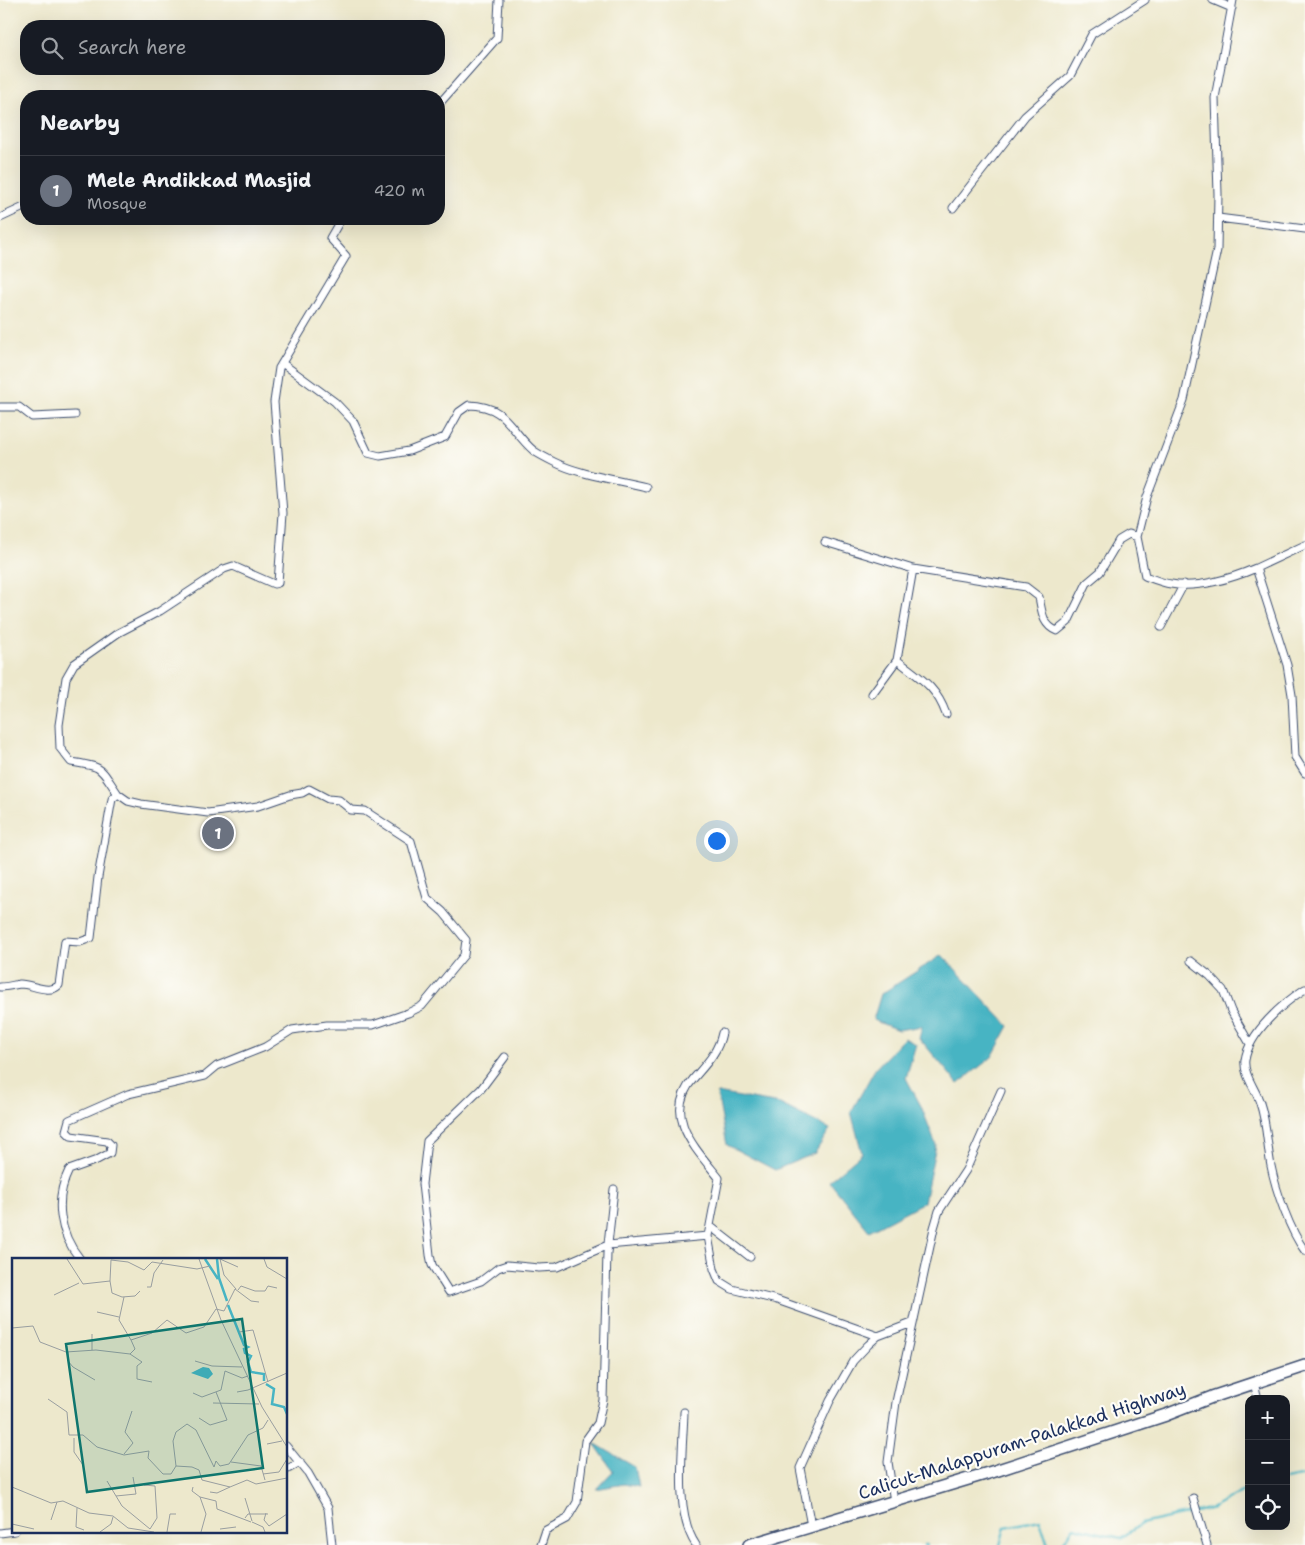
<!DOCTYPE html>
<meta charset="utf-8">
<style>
:root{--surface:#171b24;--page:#20242c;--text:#f1f3f6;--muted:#9ea1a6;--line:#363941;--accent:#2563eb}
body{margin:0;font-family:"Shantell Sans",sans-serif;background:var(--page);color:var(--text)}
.controls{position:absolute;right:15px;bottom:15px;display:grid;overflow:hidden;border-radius:10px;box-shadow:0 5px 20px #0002}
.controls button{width:45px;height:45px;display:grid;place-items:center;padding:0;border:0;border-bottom:1px solid var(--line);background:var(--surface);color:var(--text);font:25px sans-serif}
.you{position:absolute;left:716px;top:840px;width:18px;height:18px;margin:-12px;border:4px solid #fff;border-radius:50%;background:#1a73e8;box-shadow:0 0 0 8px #1a73e833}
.badge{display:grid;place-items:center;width:32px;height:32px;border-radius:50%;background:var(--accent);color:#fff;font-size:16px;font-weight:700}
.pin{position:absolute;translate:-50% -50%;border:2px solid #fff;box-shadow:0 1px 5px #0006}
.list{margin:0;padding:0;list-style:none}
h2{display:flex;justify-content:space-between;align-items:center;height:65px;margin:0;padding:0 20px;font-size:21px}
h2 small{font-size:16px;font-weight:400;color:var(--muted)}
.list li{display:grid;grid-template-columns:32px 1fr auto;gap:15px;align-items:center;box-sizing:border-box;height:70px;padding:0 20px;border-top:1px solid var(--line)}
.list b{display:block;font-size:19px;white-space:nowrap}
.list p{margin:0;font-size:16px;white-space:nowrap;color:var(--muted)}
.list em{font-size:16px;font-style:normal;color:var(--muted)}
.icon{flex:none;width:28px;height:28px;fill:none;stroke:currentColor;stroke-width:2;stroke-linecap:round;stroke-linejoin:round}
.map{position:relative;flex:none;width:1305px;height:1545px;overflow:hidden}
.search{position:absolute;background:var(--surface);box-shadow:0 5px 20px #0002;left:20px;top:20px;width:425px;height:55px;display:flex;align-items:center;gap:12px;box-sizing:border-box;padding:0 18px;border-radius:20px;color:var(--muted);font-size:19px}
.panel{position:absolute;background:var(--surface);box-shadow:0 5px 20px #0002;left:20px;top:90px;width:425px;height:135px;border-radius:20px}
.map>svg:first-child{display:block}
.water{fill:#47b4c3;stroke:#317290}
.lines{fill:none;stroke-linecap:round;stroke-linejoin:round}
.stream{stroke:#47b4c3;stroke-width:2.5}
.minor-casing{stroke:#3a4b6e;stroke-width:9}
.trunk-casing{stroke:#3a4b6e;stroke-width:14}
.minor{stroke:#fff;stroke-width:7}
.trunk{stroke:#fff;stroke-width:11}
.labels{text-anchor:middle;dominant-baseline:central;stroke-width:4.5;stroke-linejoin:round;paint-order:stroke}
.street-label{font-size:18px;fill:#1b2f5e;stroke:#fdfcf7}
.inset-river{fill:none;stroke:#47b4c3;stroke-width:2.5}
.inset-road{fill:none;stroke:#999ea0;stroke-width:1}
.view{fill:#0f766e;fill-opacity:0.15;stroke:#0f766e;stroke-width:2.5}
.inset-edge{fill:none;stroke:#1b2f5e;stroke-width:2.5}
</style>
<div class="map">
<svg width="1305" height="1545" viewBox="0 0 1305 1545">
<rect width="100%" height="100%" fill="#fdfcf7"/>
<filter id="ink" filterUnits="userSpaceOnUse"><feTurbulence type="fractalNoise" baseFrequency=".02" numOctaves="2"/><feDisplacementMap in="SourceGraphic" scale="10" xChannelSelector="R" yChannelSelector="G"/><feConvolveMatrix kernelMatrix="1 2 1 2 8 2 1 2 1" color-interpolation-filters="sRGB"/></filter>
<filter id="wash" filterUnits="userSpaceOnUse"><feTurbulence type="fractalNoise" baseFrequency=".0096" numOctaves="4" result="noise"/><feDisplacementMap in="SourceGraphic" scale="20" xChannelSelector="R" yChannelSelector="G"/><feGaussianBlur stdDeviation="1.12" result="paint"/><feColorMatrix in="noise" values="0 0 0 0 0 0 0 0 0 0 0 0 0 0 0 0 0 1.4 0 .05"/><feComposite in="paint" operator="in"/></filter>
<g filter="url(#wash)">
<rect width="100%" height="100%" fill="#ede8cc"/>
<!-- water -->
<path class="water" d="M942 955 1009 1026 992 1057 958 1084 919 1038 922 1026 898 1030 873 1020 881 994Z
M904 1038 916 1044 906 1078 921 1106 936 1145 924 1202 869 1231 829 1181 862 1153 851 1112 875 1069Z
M717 1093 780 1104 830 1129 815 1153 775 1170 727 1145Z
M594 1443 635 1467 639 1487 624 1484 596 1489 613 1471Z"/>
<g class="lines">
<!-- stream -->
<path class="stream" d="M1286 1479 1305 1475
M924 1545H926
M1000 1545 1005 1527 1040 1520 1048 1545
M1061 1545 1074 1527 1121 1538 1141 1524 1213 1508 1249 1488"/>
</g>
</g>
<g filter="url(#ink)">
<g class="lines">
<!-- minor casing -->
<g class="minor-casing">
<path id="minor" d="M1213 0 1232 8
M1233 0 1215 98 1218 194 1217 250 1184 400 1147 497 1137 537 1145 576C1153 579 1162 583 1171 584 1197 589 1233 578 1256 568L1287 665 1292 695 1295 757 1305 773
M439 104 497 38 499 0
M953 208 1025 116 1070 76 1092 34 1145 0
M0 218 26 206
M1218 218 1305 229
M282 363 335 402 353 421 368 453 380 456 409 451 445 437 459 412 469 405C508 406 509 430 534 451 540 455 548 459 554 462 580 475 618 480 646 487
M0 407H19L32 417 75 415
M825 542 913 569
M1256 568 1305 545
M1161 627 1184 584
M897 660C920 678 936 686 946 714
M872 694 897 660 913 569 1026 587 1039 597C1042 611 1042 625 1057 631L1068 622 1087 583 1100 572 1119 540 1129 534 1137 537
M118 794C99 767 105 767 71 762L60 748 59 725 66 678 74 664 118 633 160 611 224 569 233 566 274 584 278 583 283 513 274 402 279 368 346 256 330 238 341 219
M1191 961 1210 976 1223 990 1231 1011 1250 1044
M0 987C7 987 13 985 20 984 32 984 49 995 59 985L65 941 80 942 91 938 98 877 112 799 118 794 128 801 141 804 208 813 258 806 290 795 302 793 309 789 328 799 339 800 351 810 365 811 411 841 427 898 443 912 466 940 464 955 422 1006 408 1013 373 1025H327L292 1030 265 1047 217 1066 205 1076 128 1094 69 1120 66 1131 71 1136 107 1141 111 1145 110 1153 97 1160 69 1170C54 1200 59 1233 80 1259
M1305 989C1283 1003 1249 1033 1245 1060 1243 1075 1256 1089 1260 1103 1267 1124 1267 1145 1271 1166 1276 1191 1290 1231 1305 1251
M722 1033C718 1052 707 1063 694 1078 661 1115 696 1149 719 1178L708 1236 714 1269 719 1281 732 1289 777 1300 878 1336
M505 1057 481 1089 427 1141 422 1184 430 1255 432 1265 449 1292 481 1281 498 1268 507 1265 539 1268 557 1267 608 1245 708 1236
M710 1226 750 1257
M1254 1383 1258 1399
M684 1412C683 1450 674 1513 696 1545
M286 1446 308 1473 328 1508 332 1545
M286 1470 300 1462
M1193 1498 1207 1545
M894 1502 888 1462 896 1402 934 1228 939 1211 966 1170 1001 1091
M811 1526 800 1468 830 1401 853 1361 868 1345 878 1336 912 1323
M0 1533 15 1531
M541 1545 546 1530 567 1519 577 1502 585 1441 598 1423 603 1400 607 1253 614 1189"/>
</g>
<!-- trunk casing -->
<g class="trunk-casing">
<path id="trunk" d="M749 1545 995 1471 1166 1415 1212 1397 1305 1366"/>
</g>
<!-- minor -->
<use href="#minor" class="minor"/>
<!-- trunk -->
<use href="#trunk" class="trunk"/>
</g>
</g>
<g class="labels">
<!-- street labels -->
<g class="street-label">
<text transform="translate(1022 1441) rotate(-18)">Calicut-Malappuram-Palakkad Highway</text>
</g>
</g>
<!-- overview -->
<g transform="translate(12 1258)">
<rect width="275" height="275" fill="#ede8cc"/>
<path d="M191 109 197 110 201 116 196 121 179 115Z" fill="#47b4c3"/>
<path class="inset-river" d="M193 1 206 21M205 1 207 20 215 43M216 47 232 87 236 89 232 91 233 95 239 98 236 104 239 114 252 116V123M254 126 262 131 260 146 272 149 275 156"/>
<path class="inset-road" d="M55 1 71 26 98 23 99 2 116 4 132 12 140 4 185 11 198 8M187 1 209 62 250 149 275 189M252 1 255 9 275 21M98 23 100 35 110 39 123 38 128 33M135 29H139L142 15 151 2M224 31 212 17 208 1 226 9M226 32 229 28 243 33H253L256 28 265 30M42 37 67 25M112 39 107 62 119 82M85 54 107 59M0 70 21 68 28 84 54 94 84 92 118 96 123 91 119 82 140 75 155 62 174 75 192 69 204 51 212 53 223 31 239 43 247 44M227 74 241 72 256 124M80 76V92M56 94V103L61 109 83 122M118 96 130 104 125 108V121L140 124M183 103 200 108 230 109M213 113 230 120 236 118M225 134 236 132 275 115M181 135 190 139 209 132 213 113M36 141 55 154 57 177H71L85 189 112 197 137 193 136 200 151 216H159L164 208M201 145 247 146M187 160 198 167 215 162 204 134M256 162 251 170 236 177 217 206 208 208 204 203 202 209 184 172 175 166 164 174 161 183 164 208 180 209 187 212 190 222 218 229 235 222 244 226 275 220M62 180V194L71 207M255 186 270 183M112 196 121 185 113 174 120 153M219 204 249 208 253 222M251 216 267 214 275 201M95 223 110 248 138 271M132 227 143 228 145 260 138 271M0 229 39 245 51 243 77 255 101 258 116 270 142 274M181 229 180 233 188 239 204 243 205 251 239 264M198 234 205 235 218 229M104 238 124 236 121 219M188 239 194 256 189 274M233 240 240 263M65 250 64 269 72 272M254 255 252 262 257 268 275 256M233 260 236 256H256M39 262 45 244M240 264 251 269 253 274M0 266 22 271M208 271 224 269M88 274 99 266 101 259M155 274 158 256H164"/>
<path class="view" d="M230 61 251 210 75 234 54 86Z"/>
<rect width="275" height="275" class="inset-edge"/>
</g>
</svg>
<div class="controls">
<button>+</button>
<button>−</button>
<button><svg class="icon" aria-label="locate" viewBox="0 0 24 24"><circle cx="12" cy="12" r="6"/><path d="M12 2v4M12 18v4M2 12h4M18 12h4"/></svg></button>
</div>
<div class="you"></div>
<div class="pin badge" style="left:218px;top:833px;background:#6b7280">1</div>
<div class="search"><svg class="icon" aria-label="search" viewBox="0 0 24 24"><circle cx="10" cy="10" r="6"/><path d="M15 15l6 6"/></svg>Search here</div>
<section class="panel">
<h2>Nearby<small></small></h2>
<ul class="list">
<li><span class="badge" style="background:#6b7280">1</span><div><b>Mele Andikkad Masjid</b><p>Mosque</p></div><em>420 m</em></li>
</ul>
</section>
</div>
